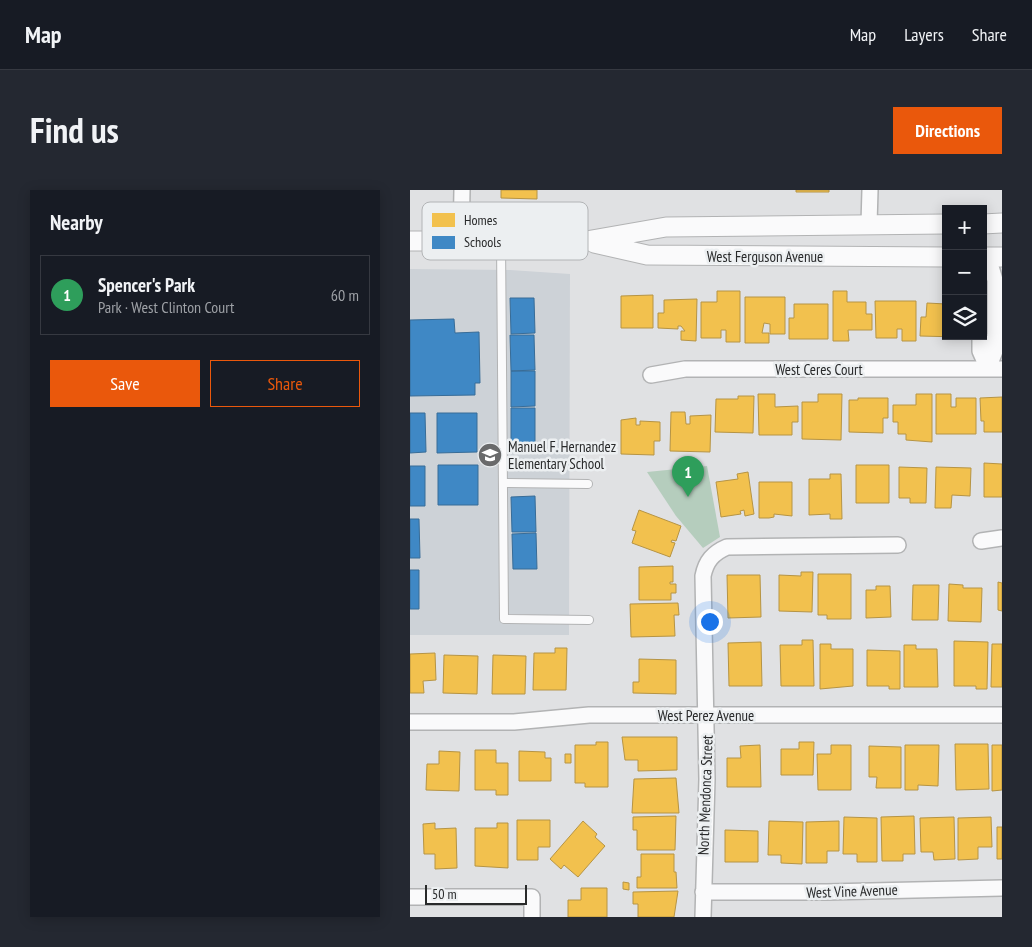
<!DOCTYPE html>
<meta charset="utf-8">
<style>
:root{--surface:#171b24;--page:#242831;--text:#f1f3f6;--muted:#9ea1a6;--line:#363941;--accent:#ea580c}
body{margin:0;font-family:"PT Sans Narrow",sans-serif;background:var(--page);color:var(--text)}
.controls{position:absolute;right:15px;top:15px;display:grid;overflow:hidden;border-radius:0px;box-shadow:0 2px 12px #0003}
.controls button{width:45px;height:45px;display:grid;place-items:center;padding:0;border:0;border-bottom:1px solid var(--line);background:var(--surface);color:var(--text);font:25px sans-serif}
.scale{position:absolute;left:15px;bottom:12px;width:102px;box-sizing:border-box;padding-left:5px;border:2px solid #292a2b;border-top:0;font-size:14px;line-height:18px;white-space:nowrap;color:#292a2b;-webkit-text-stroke:4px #eceff1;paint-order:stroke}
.you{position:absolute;left:299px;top:431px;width:18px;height:18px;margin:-12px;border:4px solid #fff;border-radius:50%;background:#1a73e8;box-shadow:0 0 0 8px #1a73e833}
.badge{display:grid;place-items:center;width:32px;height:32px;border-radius:50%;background:var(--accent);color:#fff;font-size:16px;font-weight:700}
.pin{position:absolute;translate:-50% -41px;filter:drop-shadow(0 1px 2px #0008)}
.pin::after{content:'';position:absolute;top:26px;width:18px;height:15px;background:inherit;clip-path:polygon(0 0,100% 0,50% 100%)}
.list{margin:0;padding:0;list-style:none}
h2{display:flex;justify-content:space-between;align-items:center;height:65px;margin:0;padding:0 20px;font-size:21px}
h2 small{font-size:16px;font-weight:400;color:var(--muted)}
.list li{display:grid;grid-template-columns:32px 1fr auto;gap:15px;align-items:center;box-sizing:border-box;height:80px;margin:0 10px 10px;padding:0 10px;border:1px solid var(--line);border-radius:0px}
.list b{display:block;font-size:19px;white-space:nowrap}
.list p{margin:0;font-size:16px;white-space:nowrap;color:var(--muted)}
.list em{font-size:16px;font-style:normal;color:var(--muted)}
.actions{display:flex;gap:10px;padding:15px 20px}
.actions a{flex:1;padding:11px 0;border:1px solid var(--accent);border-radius:0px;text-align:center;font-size:18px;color:var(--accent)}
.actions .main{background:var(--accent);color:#fff}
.icon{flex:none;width:28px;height:28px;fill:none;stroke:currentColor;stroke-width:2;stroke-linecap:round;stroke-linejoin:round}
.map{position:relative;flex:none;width:592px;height:727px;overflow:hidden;border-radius:0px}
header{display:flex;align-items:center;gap:30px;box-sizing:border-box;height:70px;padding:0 25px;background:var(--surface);border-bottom:1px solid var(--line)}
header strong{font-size:24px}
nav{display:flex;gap:28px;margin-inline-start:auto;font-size:18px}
.intro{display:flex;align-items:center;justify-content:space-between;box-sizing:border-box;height:120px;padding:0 30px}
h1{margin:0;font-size:35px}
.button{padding:12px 22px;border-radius:0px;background:var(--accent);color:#fff;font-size:18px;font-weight:700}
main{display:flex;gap:30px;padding:0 30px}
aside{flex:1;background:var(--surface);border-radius:0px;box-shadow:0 2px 12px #0003}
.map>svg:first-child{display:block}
.built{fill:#cdd2d7}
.green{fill:#b5cdbd}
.homes{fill:#f2c14e;stroke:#b69444}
.schools{fill:#3f88c5;stroke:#386c97}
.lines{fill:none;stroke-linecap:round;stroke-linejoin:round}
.service-casing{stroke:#b2b3b4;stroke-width:10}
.minor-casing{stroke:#b2b3b4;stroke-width:18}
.tertiary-casing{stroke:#b2b3b4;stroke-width:21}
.service{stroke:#fafafb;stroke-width:8}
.minor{stroke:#fafafb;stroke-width:15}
.tertiary{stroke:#fafafb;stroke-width:19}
.labels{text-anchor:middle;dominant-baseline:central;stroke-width:5;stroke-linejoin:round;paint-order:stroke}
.street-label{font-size:15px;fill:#292a2b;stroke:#eceff1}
.poi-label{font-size:15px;fill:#292a2b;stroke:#eceff1;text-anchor:start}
.key{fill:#eceff1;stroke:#b2b4b6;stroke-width:1}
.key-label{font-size:14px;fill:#292a2b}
</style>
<header>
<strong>Map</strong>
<nav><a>Map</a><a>Layers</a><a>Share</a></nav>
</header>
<div class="intro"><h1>Find us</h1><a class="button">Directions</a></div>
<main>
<aside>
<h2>Nearby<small></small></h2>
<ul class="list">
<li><span class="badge" style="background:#2e9e5b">1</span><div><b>Spencer's Park</b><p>Park · West Clinton Court</p></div><em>60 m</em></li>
</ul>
<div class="actions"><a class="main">Save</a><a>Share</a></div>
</aside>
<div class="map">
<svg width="592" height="727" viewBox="0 0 592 727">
<rect width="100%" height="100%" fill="#e0e1e3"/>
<!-- built -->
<path class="built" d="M0 79 100 80 160 84 159 445H0Z"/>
<!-- green -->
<path class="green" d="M297 276 310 347 293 358 266 326 237 282Z"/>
<!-- homes -->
<path class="homes" d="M91 0H127V9L91 8Z
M386 0H419V2H386Z
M307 101H330V152H316V140H311V148H291V112H307Z
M423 101H437V112H456V124H462V140H438L439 151H423Z
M243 105V138H211V106Z
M335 107H375V144H360V134L354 133 352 143H359V153H335Z
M287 109 286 151 271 150V141H275L271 136H268V139L248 138V123H254V110Z
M465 111H506V151H492V139H487V148H466Z
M517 113 536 114V146L549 147 510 146 511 127H516Z
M384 114H418V149H379V128H384Z
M348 204H365V217L388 216V232H382V245H349Z
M408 204H432L431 250 392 249V212H408Z
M506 204H522V252L496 250V244H488V232H483V215H506Z
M526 204H541V217H546V208H566V244H526Z
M328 206H344L343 243 305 242 306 209H328Z
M592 207V242H574V231H571L570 208Z
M448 208H478V228H473V243L439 242V210H448Z
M261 222H275L276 234H280V226L301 225 300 262 260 261Z
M226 228V235H230V231L250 232V251H244V265L211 264V230Z
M574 273 592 274V307H574Z
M446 275H479V313H446Z
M489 277 517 278 516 313H500V308H489Z
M526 277 561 278 560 306 542 305 541 318H525Z
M338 282 344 324 335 326 334 320 330 321 331 324 311 327 306 292 328 289 327 284Z
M420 284H431L432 329H420V324L399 325V289H420Z
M349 292H382V326L364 324V327L359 328H349Z
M229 320 271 336 266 351 262 350 261 352 265 353 260 367 222 353 226 341 222 340Z
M263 376V392H260V394H266V403H261V410H229V377Z
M391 382H403L402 422 369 421V385L391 386Z
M408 384H441V429H417V425H408Z
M317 385H350L351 427 318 428Z
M588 392 592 393V421L588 420Z
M539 394 553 395V398H572L571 432 538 431Z
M503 395H529L528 430H502Z
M466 396H480L481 427 456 428V400H466Z
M268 413 269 425H264L265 446 221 447 220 414Z
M392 450H403L404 496H371L370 455H392Z
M544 451 578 452 577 499H566V496H544Z
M351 452 352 496H319L318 453Z
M410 454H421V459H443V496L410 499Z
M582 454H592V497H581Z
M494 455H506V459H527L528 497H494Z
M145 458H157L156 500H123L124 463H145Z
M457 460 490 461V499H479V496H457Z
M25 463 26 490 13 491 14 503H0V464Z
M34 465 68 466 67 504 33 503Z
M83 465 116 466 115 504H82Z
M229 469 266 470V504L223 503V492H229Z
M212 547H267V580L228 581V570H215Z
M186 552H198V597H175V593H165V555H186Z
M389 552H404L403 585H371V559H389Z
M545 554H578L579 599 546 600Z
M350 555 351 597H317V568H331L330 556Z
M421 555H441V600H408L407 564H421Z
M495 555H529L528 596 508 595V600H495Z
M582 555H592V600L582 601Z
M459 556 491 557V598H466L467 587H459Z
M65 560H86V573H98V605H86V600H65Z
M29 561 50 562 49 601 16 600 17 574H29Z
M109 561 135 562V568H141V591H109Z
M155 564H161V573H155Z
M266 588 269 623H222L224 589Z
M266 626 265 660H227V640H223V627Z
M504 626 505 664H493V671H472L471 627Z
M434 627 467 628V672H447V664H433Z
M544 627 545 669 524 670 523 662H511L510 628Z
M581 627 582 657H568V669L548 670V628Z
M107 630H140V657H128V670H107Z
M173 631 187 644 185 647 195 656 168 687 154 675 151 679 140 669Z
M359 631 393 632 392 674 371 673V665H358Z
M429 631V661H417V673H396V632Z
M25 633V639L46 638 47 678 25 679V664H14L13 634Z
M87 633H98V678L65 676V638H87Z
M587 637H592V669H587Z
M315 640 348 641V672H315Z
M231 664H264V682H266L267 698H227V687H231Z
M213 692 219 693V700L213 699Z
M171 698H197V727H158V710H171Z
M268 701 264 727H228V714H223V702Z"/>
<!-- schools -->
<path class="schools" d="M100 108H124L125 143 101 144Z
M44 129 45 143 69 142 70 193H65V205L0 206V130Z
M100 145H124L125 180 101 181Z
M101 181H125V216L101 217Z
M101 218H125V253L101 254Z
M0 223H15L16 262 0 263Z
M27 223H67V262L27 263Z
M28 275H68V315H28Z
M0 276H15V316H0Z
M125 306 126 342H102L101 307Z
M0 329H9L10 368H0Z
M126 343 127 379H103L102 344Z
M0 380H9V419H0Z"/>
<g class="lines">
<!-- service casing -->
<g class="service-casing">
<path id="service" d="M91 51 94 429 179 430
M94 293 178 294"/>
</g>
<!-- minor casing -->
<g class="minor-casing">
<path id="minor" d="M459 34 460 0
M51 51 52 0
M578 67 585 90V161L578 179
M570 146V161L578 179
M241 185 275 179H592
M571 351 592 348
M0 532H104L179 525H592
M293 702H417L592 698
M0 707H122V727
M293 727 297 589 293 386C296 371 303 363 317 357L488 355"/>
</g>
<!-- tertiary casing -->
<g class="tertiary-casing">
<path id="tertiary" d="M573 34 592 33
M0 51H176L256 37 536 34
M184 53 237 65 536 67
M573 67H592"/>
</g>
<!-- service -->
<use href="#service" class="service"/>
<!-- minor -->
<use href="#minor" class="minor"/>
<!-- tertiary -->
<use href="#tertiary" class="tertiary"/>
</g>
<!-- icons -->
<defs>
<g id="school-disc" transform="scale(1.25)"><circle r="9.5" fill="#696a6b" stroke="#eceff1"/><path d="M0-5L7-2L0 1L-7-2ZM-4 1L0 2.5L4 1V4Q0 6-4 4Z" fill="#fff"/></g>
</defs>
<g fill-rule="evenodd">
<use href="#school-disc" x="80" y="265"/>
</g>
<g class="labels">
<!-- street labels -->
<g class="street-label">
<text x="355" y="66">West Ferguson Avenue</text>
<text x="409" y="179">West Ceres Court</text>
<text x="296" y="525">West Perez Avenue</text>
<text transform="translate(295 605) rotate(-88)">North Mendonca Street</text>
<text transform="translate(442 701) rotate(-2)">West Vine Avenue</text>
</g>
<!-- poi labels -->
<g class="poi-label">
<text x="98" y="256">Manuel F. Hernandez<tspan x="98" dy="17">Elementary School</tspan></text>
</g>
</g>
<!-- legend -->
<rect x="12" y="12" width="166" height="58" rx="8" class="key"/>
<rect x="22" y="23" width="23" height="14" fill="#f2c14e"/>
<rect x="22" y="46" width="23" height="13" fill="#3f88c5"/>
<g class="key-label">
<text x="54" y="35">Homes</text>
<text x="54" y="57">Schools</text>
</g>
</svg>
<div class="controls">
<button>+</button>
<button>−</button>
<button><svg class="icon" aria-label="layers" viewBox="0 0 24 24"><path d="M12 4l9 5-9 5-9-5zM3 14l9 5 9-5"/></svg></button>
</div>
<div class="scale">50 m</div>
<div class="you"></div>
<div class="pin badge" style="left:278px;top:307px;background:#2e9e5b">1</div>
</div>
</main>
